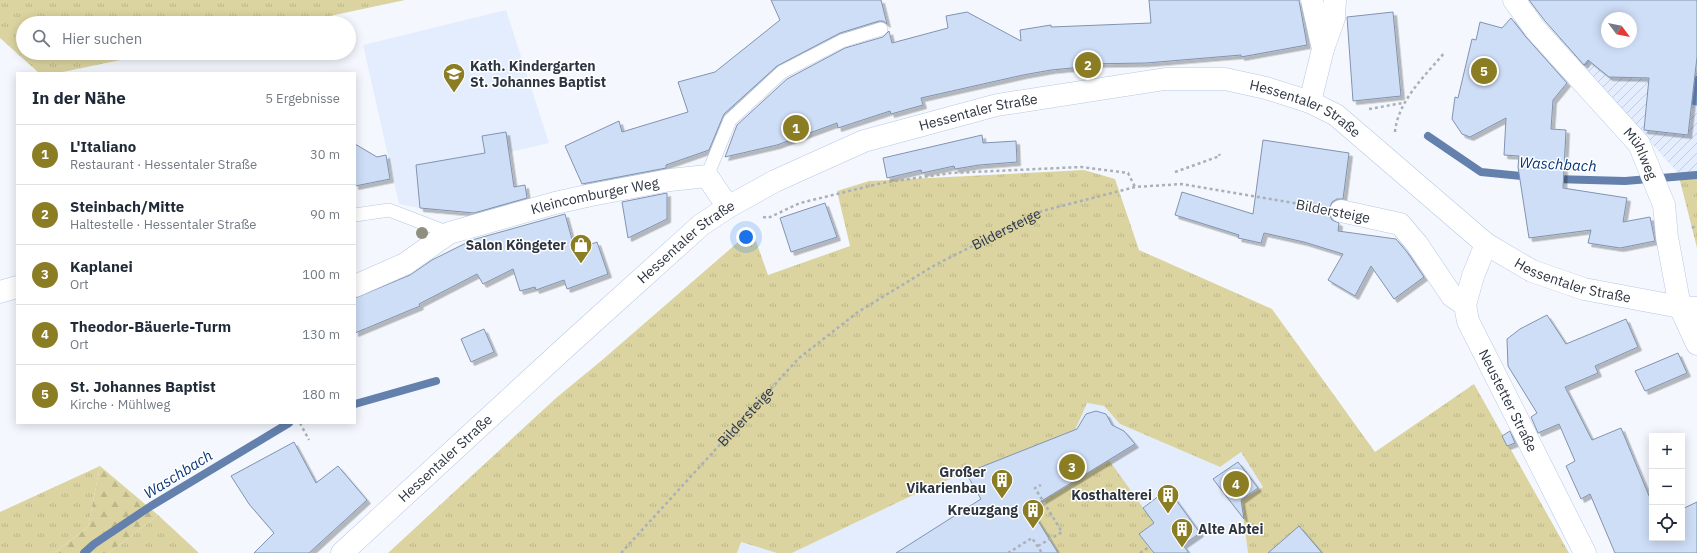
<!DOCTYPE html>
<html lang="de">
<meta charset="utf-8">
<style>
:root{--surface:#fff;--page:#f2f2f3;--text:#1f2937;--muted:#747a83;--line:#e0e1e3;--accent:#8a7d24}
body{margin:0;font-family:"IBM Plex Sans",sans-serif;background:var(--page);color:var(--text)}
.controls{position:absolute;right:12px;bottom:12px;display:grid;overflow:hidden;border-radius:0px;box-shadow:0 2px 10px #0003}
.controls button{width:36px;height:36px;display:grid;place-items:center;padding:0;border:0;border-bottom:1px solid var(--line);background:var(--surface);color:var(--text);font:20px sans-serif}
.compass{position:absolute;left:1601px;top:12px;width:36px;height:36px;border-radius:50%;background:var(--surface);box-shadow:0 2px 10px #0003;rotate:122deg}
.you{position:absolute;left:746px;top:237px;width:14px;height:14px;margin:-10px;border:3px solid #fff;border-radius:50%;background:#1a73e8;box-shadow:0 0 0 6px #1a73e833}
.badge{display:grid;place-items:center;width:26px;height:26px;border-radius:50%;background:var(--accent);color:#fff;font-size:13px;font-weight:700}
.pin{position:absolute;translate:-50% -50%;border:2px solid #fff;box-shadow:0 1px 4px #0006}
.list{margin:0;padding:0;list-style:none}
h2{display:flex;justify-content:space-between;align-items:center;height:52px;margin:0;padding:0 16px;font-size:17px}
h2 small{font-size:13px;font-weight:400;color:var(--muted)}
.list li{display:grid;grid-template-columns:26px 1fr auto;gap:12px;align-items:center;box-sizing:border-box;height:60px;padding:0 16px;border-top:1px solid var(--line)}
.list b{display:block;font-size:15px;white-space:nowrap}
.list p{margin:0;font-size:13px;white-space:nowrap;color:var(--muted)}
.list em{font-size:13px;font-style:normal;color:var(--muted)}
.icon{flex:none;width:22px;height:22px;fill:none;stroke:currentColor;stroke-width:2;stroke-linecap:round;stroke-linejoin:round}
.map{position:relative;flex:none;width:1697px;height:553px;overflow:hidden}
.search{position:absolute;background:var(--surface);box-shadow:0 2px 10px #0003;left:16px;top:16px;width:340px;height:44px;display:flex;align-items:center;gap:10px;box-sizing:border-box;padding:0 14px;border-radius:22px;color:var(--muted);font-size:15px}
.panel{position:absolute;background:var(--surface);box-shadow:0 2px 10px #0003;left:16px;top:72px;width:340px;height:352px;border-radius:0px}
.map>svg:first-child{display:block}
.built{fill:#e4edfd}
.industrial{fill:url(#industrial-furrows);fill-rule:evenodd}
.grass{fill:url(#grass-tufts)}
.forest{fill:url(#forest-firs)}
.lines{fill:none;stroke-linecap:round;stroke-linejoin:round}
.stream{stroke:#6480ad;stroke-width:8}
.canal{stroke:#7ba0db;stroke-width:29}
.building{fill:#cedef7;stroke:#8193af;fill-rule:evenodd;filter:url(#shadow)}
.service-casing{stroke:#b5c8e6;stroke-width:14}
.minor-casing{stroke:#b5c8e6;stroke-width:23}
.secondary-casing{stroke:#b5c8e6;stroke-width:23}
.path{stroke:#abb0b8;stroke-width:2.5;stroke-dasharray:3 3;stroke-linecap:butt}
.service{stroke:#fff;stroke-width:13}
.minor{stroke:#fff;stroke-width:22}
.secondary{stroke:#fff;stroke-width:22}
.tree{fill:#8f8e7f}
.labels{text-anchor:middle;dominant-baseline:central;stroke-width:3;stroke-linejoin:round;paint-order:stroke}
.poi-label{font-size:14px;font-weight:bold;fill:#2d3541;stroke:#fff;text-anchor:end}
.street-label{font-size:14px;fill:#2d3541;stroke:#fff}
.water-label{font-size:15px;font-style:italic;fill:#083579;stroke:#fff}
</style>
<div class="map">
<svg width="1697" height="553" viewBox="0 0 1697 553">
<defs>
<pattern id="industrial-furrows" width="10" height="10" patternUnits="userSpaceOnUse"><rect width="10" height="10" fill="#e4edfd"/><path d="M-1 1l2-2M0 10L10 0M9 11l2-2" fill="none" stroke="#c4ccda"/></pattern>
<pattern id="grass-tufts" width="24" height="20" patternUnits="userSpaceOnUse"><rect width="24" height="20" fill="#dbd4a0"/><path d="M3 7l-1-3M5 7V3M7 7l1-3M15 17l-1-3M17 17v-4M19 17l1-3" fill="none" stroke="#bcb78b"/></pattern>
<pattern id="forest-firs" width="22" height="20" patternUnits="userSpaceOnUse"><rect width="22" height="20" fill="#dbd4a0"/><path d="M5 1l3.5 6h-7zM16 11l3.5 6h-7z" fill="#bcb78b"/></pattern>
<filter id="shadow"><feDropShadow dx="3.5" dy="3.5" stdDeviation="0" flood-color="#0004"/></filter>
</defs>
<rect width="100%" height="100%" fill="#f4f8fe"/>
<!-- built -->
<path class="built" d="M506 10 549 143 501 154 507 189 525 185 528 202 467 212 420 208 399 204 363 45Z
M1086 403 1104 406 1120 424 1220 467 1241 451 1263 487 1241 500 1248 553H792L930 487Z
M740 542 777 553H737Z"/>
<!-- industrial -->
<path class="industrial" d="M1534 0H1697V171L1678 173 1564 45ZM1607 18H1631V42H1607Z"/>
<!-- grass -->
<path class="grass" d="M0 0H405L297 23H23V53H154L58 73H39L0 38Z
M1084 170 1115 179 1139 250 1272 309 1375 452 1474 384 1569 553H1248L1241 500 1263 487 1241 452 1220 467 1120 424 1104 406 1087 403 1075 430 930 487 792 553H777L741 542 737 553H388L556 398 601 361 752 230 768 275 850 246 837 191 869 181Z
M1697 171V248L1678 173Z
M1109 460 1154 523 1139 534 1153 553H1058L1012 480 1031 469 1049 497Z
M100 466 88 527 54 553H0V512Z
M158 515 199 553H109Z"/>
<!-- forest -->
<path class="forest" d="M100 466 158 515 109 553H54L88 527Z"/>
<g class="lines">
<!-- stream -->
<path class="stream" d="M1428 136 1481 172 1530 177
M1554 179 1625 181 1697 175
M355 404 436 381
M84 553 94 544 151 506 289 423"/>
<!-- canal -->
<path class="canal" d="M1693 90 1697 91"/>
</g>
<!-- building -->
<path class="building" d="M771 0H881L887 24 883 21H879L840 33 777 66 724 114 709 150 666 165V168L582 184 565 146 619 121 622 132 688 112 678 82 715 72 780 20Z
M1149 0H1299L1307 45 1241 57V55L1146 63 1083 64 1082 67 1051 70 1023 75 921 98 923 105 891 114 890 111 838 128 837 123 777 145 725 157 737 125 787 79 845 48 883 37 889 31 892 43 948 28 946 16 967 12 1021 41 1020 30 1051 25V27L1151 23Z
M1529 0H1697V57L1688 135 1644 130 1649 78 1609 77 1588 60 1584 65 1545 21ZM1607 18H1631V42H1607Z
M1393 12 1401 96 1353 101 1347 17Z
M1511 18 1526 37 1567 83 1553 100 1551 129 1566 130 1563 188 1627 198 1623 222 1650 217 1655 241 1620 248 1588 243 1591 230 1529 238 1518 167 1519 156 1504 155 1506 118 1470 137 1462 134 1452 119 1455 97 1458 98 1472 39 1476 40 1480 22 1502 28Z
M506 132 514 187 525 185 527 198 474 213 420 208 416 165 485 153 482 136Z
M982 135 983 143 1016 141 1017 162 979 165 955 169 954 166 922 173 921 170 887 178 883 158Z
M1263 140 1349 153 1343 199H1337L1332 202 1329 209V214L1332 220 1339 223 1338 231 1396 239 1407 252 1424 277 1394 299 1371 266 1355 296 1328 280 1343 254 1304 242 1264 233 1261 243 1238 238 1239 235 1175 215 1182 192 1253 214Z
M355 144 377 157 386 155 390 179 355 186Z
M667 193V219L628 238 622 202Z
M825 203 837 237 791 252 780 218Z
M565 214 575 250 597 242 608 274 567 289 564 280 536 290 535 287 520 291 513 269 483 284 477 274 419 304 420 306 355 333V298L410 275 432 260 472 240Z
M1547 315 1566 344 1626 319 1638 347 1595 366 1598 373 1565 387 1592 440 1621 428 1652 503V538H1682V509L1697 502V553H1615L1590 494 1581 499 1566 466 1575 461 1559 424 1538 433 1531 417 1537 413 1508 366 1507 339 1520 329Z
M484 329 494 352 471 362 461 339Z
M1678 353 1687 373 1645 391 1635 371Z
M1096 411 1106 414 1112 425 1124 431 1135 444 1030 508 1058 553H896L981 499 966 473 1077 429 1086 414Z
M1510 431 1515 443 1507 446 1502 436Z
M294 442 316 483 338 466 367 500 309 553H254L274 533 249 504 231 476Z
M1238 462 1258 488 1241 500 1244 519 1213 479Z
M1168 489 1200 533 1183 545 1189 553H1154L1139 534 1154 523 1143 508Z
M1299 526 1322 553H1268Z"/>
<g class="lines">
<!-- service casing -->
<g class="service-casing">
<path id="service" d="M707 176 730 120 782 72 842 41 881 29
M355 215 389 210 449 233"/>
</g>
<!-- minor casing -->
<g class="minor-casing">
<g id="minor">
<path id="s2" d="M1514 0 1535 29 1639 144 1664 205 1667 237 1680 307 1697 344"/>
<path d="M1323 49 1334 18 1335 0"/>
<path d="M1310 102 1323 49 1312 0"/>
<path d="M1341 211 1400 224 1417 244 1452 296 1465 305"/>
<path id="s3" d="M1486 244 1473 276 1465 305 1468 321 1585 553"/>
<path id="s4" d="M355 286 405 264 449 233 555 203 591 195 670 180 707 176 728 207"/>
<path d="M0 292 17 287"/>
</g>
</g>
<!-- secondary casing -->
<g class="secondary-casing">
<g id="secondary">
<path id="s5" d="M342 553 568 345 701 225 728 207 775 181 864 141 997 105 1165 79H1225L1266 88 1310 102 1336 115 1486 244 1532 271 1584 289 1680 307 1697 308"/>
</g>
</g>
<!-- path -->
<g class="path">
<path d="M1369 109 1403 103"/>
<path d="M1395 132C1398 100 1426 75 1445 52"/>
<path d="M1175 172 1220 156 1219 154"/>
<path d="M763 217 768 218 800 203 882 183 951 173 1081 167 1128 173 1135 187"/>
<path d="M1692 228 1697 225"/>
<path d="M300 423 309 440"/>
<path d="M1038 546 1062 532 1035 488 1041 485"/>
<path id="s1" d="M621 553 799 358 858 312 935 265 1042 211 1135 187 1182 184 1318 207"/>
<path d="M1008 553 1032 538 1042 553"/>
<path d="M1140 553 1149 547"/>
</g>
<!-- service -->
<use href="#service" class="service"/>
<!-- minor -->
<use href="#minor" class="minor"/>
<!-- secondary -->
<use href="#secondary" class="secondary"/>
</g>
<!-- trees -->
<circle class="tree" cx="422" cy="233" r="6"/>
<!-- icons -->
<defs>
<g id="school-pin" transform="scale(1.15)"><path d="M0 17L-7.5 6A9.5 9.5 0 1 1 7.5 6Z" fill="#8a7d24" stroke="#fff"/><path d="M0-5L7-2L0 1L-7-2ZM-4 1L0 2.5L4 1V4Q0 6-4 4Z" fill="#fff"/></g>
<g id="shop-pin" transform="scale(1.15)"><path d="M0 17L-7.5 6A9.5 9.5 0 1 1 7.5 6Z" fill="#8a7d24" stroke="#fff"/><path d="M-5-2.5h2.3a2.7 3.5 0 0 1 5.4 0H5L5.5 6h-11ZM-1.5-2.5h3a1.5 2.3 0 0 0-3 0Z" fill="#fff"/></g>
<g id="building-pin" transform="scale(1.15)"><path d="M0 17L-7.5 6A9.5 9.5 0 1 1 7.5 6Z" fill="#8a7d24" stroke="#fff"/><path d="M-4-6H4V6H1V3H-1V6H-4ZM-2.5-4.3h1.7v1.8h-1.7ZM.8-4.3h1.7v1.8H.8ZM-2.5-1h1.7V.8h-1.7ZM.8-1h1.7V.8H.8Z" fill="#fff"/></g>
</defs>
<g fill-rule="evenodd">
<use href="#school-pin" x="454" y="74"/>
<use href="#shop-pin" x="581" y="245"/>
<use href="#building-pin" x="1002" y="480"/>
<use href="#building-pin" x="1168" y="495"/>
<use href="#building-pin" x="1033" y="510"/>
<use href="#building-pin" x="1182" y="529"/>
</g>
<g class="labels">
<!-- poi labels -->
<g class="poi-label">
<text x="470" y="66" text-anchor="start">Kath. Kindergarten<tspan x="470" dy="16">St. Johannes Baptist</tspan></text>
<text x="566" y="245">Salon Köngeter</text>
<text x="986" y="472">Großer<tspan x="986" dy="16">Vikarienbau</tspan></text>
<text x="1152" y="495">Kosthalterei</text>
<text x="1018" y="510">Kreuzgang</text>
<text x="1198" y="529" text-anchor="start">Alte Abtei</text>
</g>
<!-- street labels -->
<g class="street-label">
<text stroke="none"><textPath href="#s5" startOffset="1124">Hessentaler Straße</textPath></text>
<text stroke="none"><textPath href="#s5" startOffset="788">Hessentaler Straße</textPath></text>
<text stroke="none"><textPath href="#s2" startOffset="200">Mühlweg</textPath></text>
<text stroke="none"><textPath href="#s4" startOffset="259">Kleincomburger Weg</textPath></text>
<text transform="translate(1333 211) rotate(11)">Bildersteige</text>
<text stroke="none"><textPath href="#s1" startOffset="509">Bildersteige</textPath></text>
<text stroke="none"><textPath href="#s5" startOffset="464">Hessentaler Straße</textPath></text>
<text stroke="none"><textPath href="#s5" startOffset="1448">Hessentaler Straße</textPath></text>
<text stroke="none"><textPath href="#s3" startOffset="170">Neustetter Straße</textPath></text>
<text stroke="none"><textPath href="#s1" startOffset="185">Bildersteige</textPath></text>
<text stroke="none"><textPath href="#s5" startOffset="140">Hessentaler Straße</textPath></text>
</g>
<!-- water labels -->
<g class="water-label">
<text transform="translate(1558 164) rotate(3)">Waschbach</text>
<text transform="translate(178 474) rotate(-32)">Waschbach</text>
</g>
</g>
</svg>
<div class="controls">
<button>+</button>
<button>−</button>
<button><svg class="icon" aria-label="locate" viewBox="0 0 24 24"><circle cx="12" cy="12" r="6"/><path d="M12 2v4M12 18v4M2 12h4M18 12h4"/></svg></button>
</div>
<svg class="compass" viewBox="-18 -18 36 36"><path d="M0-13l5 13h-10z" fill="#e53935"/><path d="M0 13l5-13h-10z" fill="#747a83"/></svg>
<div class="you"></div>
<div class="pin badge" style="left:796px;top:128px">1</div>
<div class="pin badge" style="left:1088px;top:65px">2</div>
<div class="pin badge" style="left:1072px;top:467px">3</div>
<div class="pin badge" style="left:1236px;top:484px">4</div>
<div class="pin badge" style="left:1484px;top:71px">5</div>
<div class="search"><svg class="icon" aria-label="search" viewBox="0 0 24 24"><circle cx="10" cy="10" r="6"/><path d="M15 15l6 6"/></svg>Hier suchen</div>
<section class="panel">
<h2>In der Nähe<small>5 Ergebnisse</small></h2>
<ul class="list">
<li><span class="badge">1</span><div><b>L'Italiano</b><p>Restaurant · Hessentaler Straße</p></div><em>30 m</em></li>
<li><span class="badge">2</span><div><b>Steinbach/Mitte</b><p>Haltestelle · Hessentaler Straße</p></div><em>90 m</em></li>
<li><span class="badge">3</span><div><b>Kaplanei</b><p>Ort</p></div><em>100 m</em></li>
<li><span class="badge">4</span><div><b>Theodor-Bäuerle-Turm</b><p>Ort</p></div><em>130 m</em></li>
<li><span class="badge">5</span><div><b>St. Johannes Baptist</b><p>Kirche · Mühlweg</p></div><em>180 m</em></li>
</ul>
</section>
</div>
